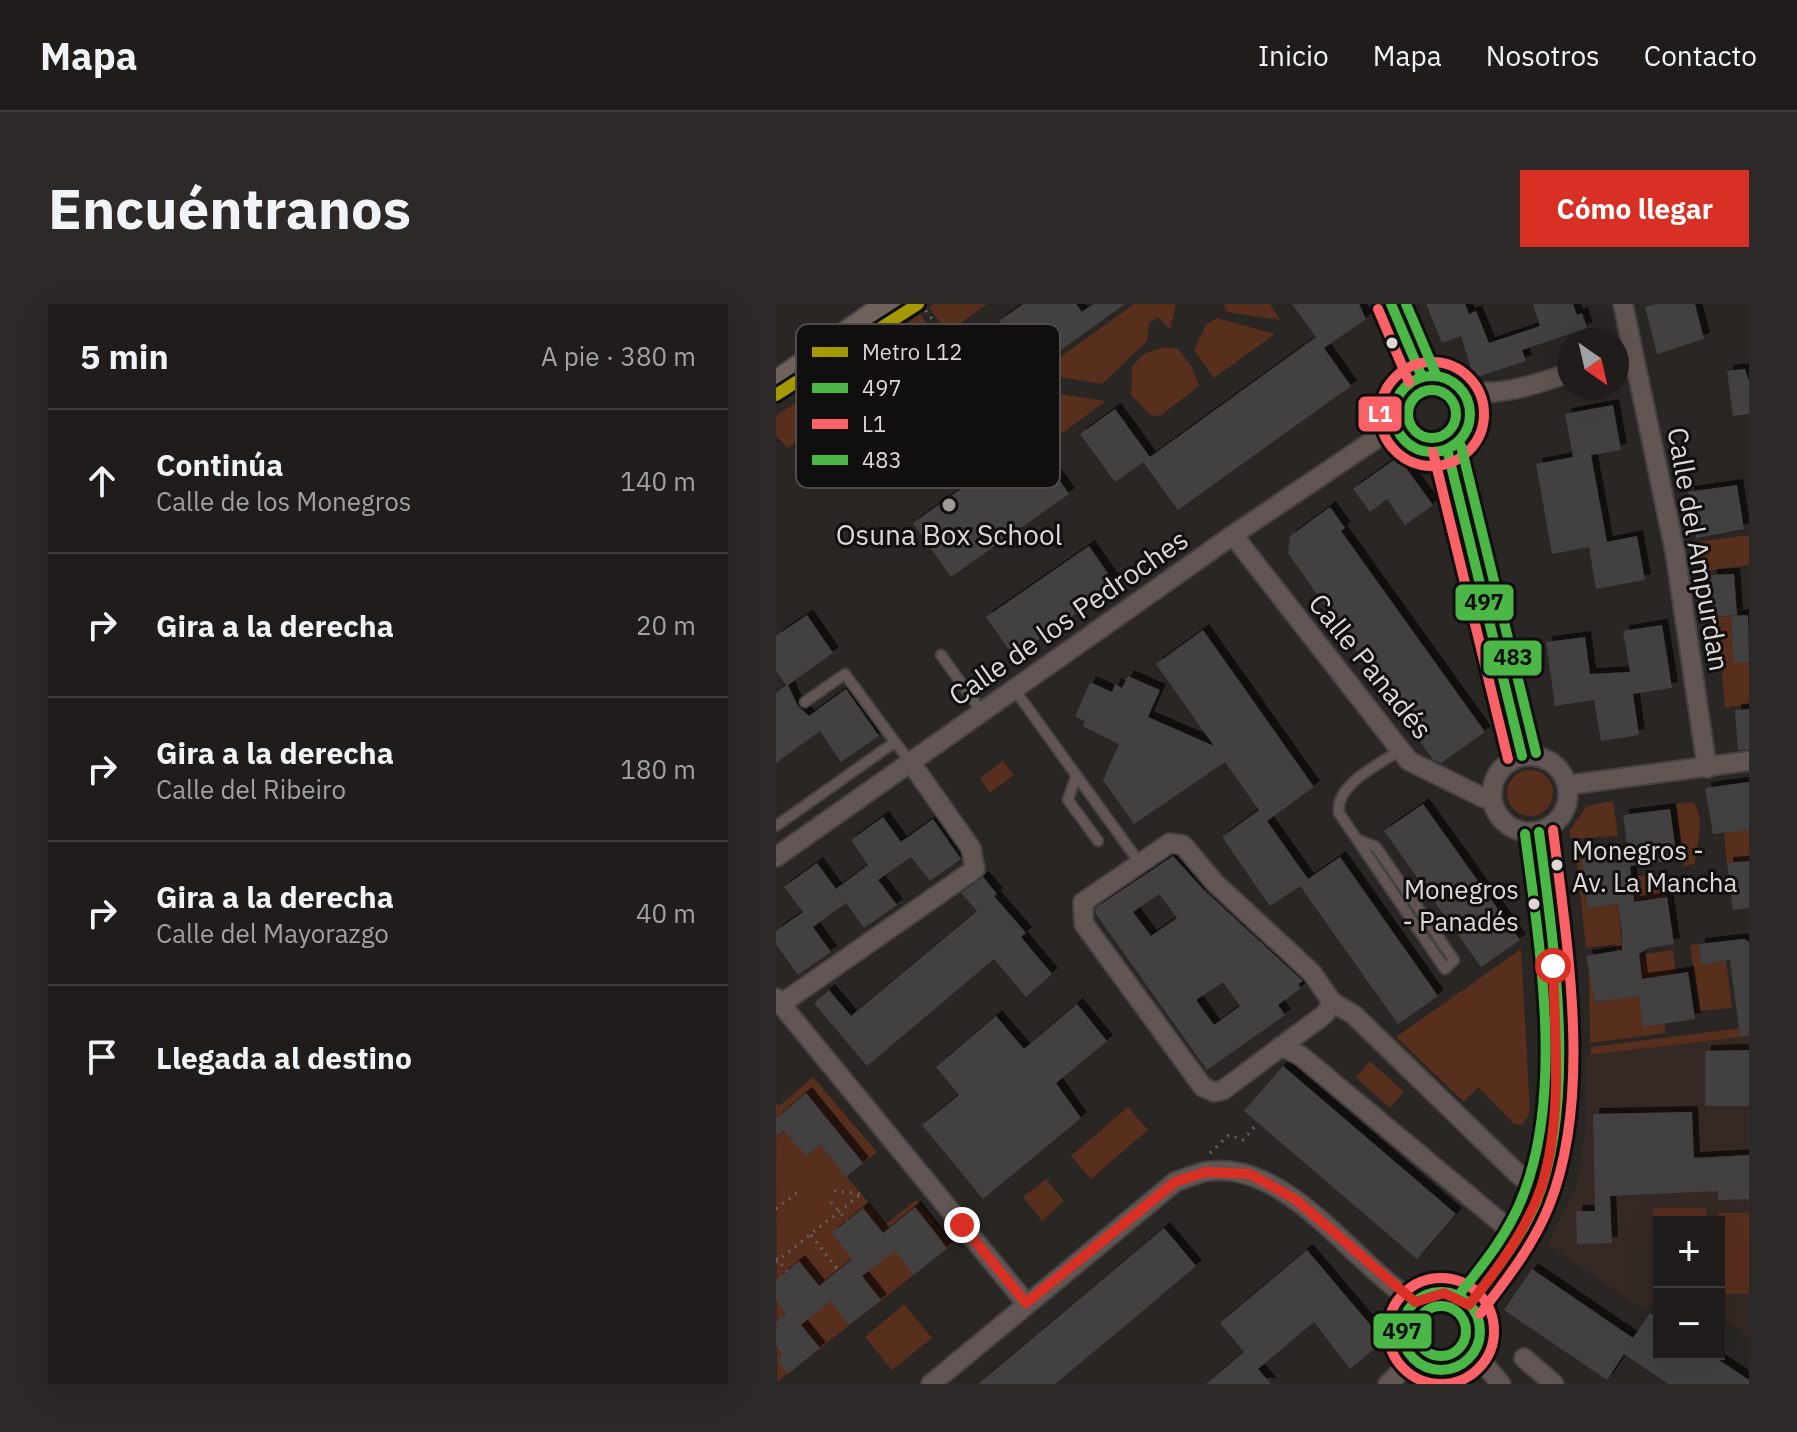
<!DOCTYPE html>
<html lang="es">
<meta charset="utf-8">
<style>
:root{--surface:#1f1c1b;--page:#2c2928;--text:#f1f3f6;--muted:#a1a1a3;--line:#3c3a3a;--accent:#d93025}
body{margin:0;font-family:"IBM Plex Sans",sans-serif;background:var(--page);color:var(--text)}
.controls{position:absolute;right:24px;bottom:24px;display:grid;overflow:hidden;border-radius:0px;box-shadow:0 8px 32px #0002}
.controls button{width:72px;height:72px;display:grid;place-items:center;padding:0;border:0;border-bottom:2px solid var(--line);background:var(--surface);color:var(--text);font:40px sans-serif}
.compass{position:absolute;left:781px;top:24px;width:72px;height:72px;border-radius:50%;background:var(--surface);box-shadow:0 8px 32px #0002;rotate:146deg}
.stop{position:absolute;width:24px;height:24px;margin:-18px;border:6px solid #d93025;border-radius:50%;background:#fff}
.stop.end{background:#d93025;border-color:#fff;box-shadow:0 2px 8px #0008}
.list{margin:0;padding:0;list-style:none}
h2{display:flex;justify-content:space-between;align-items:center;height:104px;margin:0;padding:0 32px;font-size:34px}
h2 small{font-size:26px;font-weight:400;color:var(--muted)}
.list li{display:grid;grid-template-columns:52px 1fr auto;gap:24px;align-items:center;box-sizing:border-box;height:144px;padding:0 32px;border-top:2px solid var(--line)}
.list b{display:block;font-size:30px;white-space:nowrap}
.list p{margin:0;font-size:26px;white-space:nowrap;color:var(--muted)}
.list em{font-size:26px;font-style:normal;color:var(--muted)}
.icon{flex:none;width:44px;height:44px;fill:none;stroke:currentColor;stroke-width:2;stroke-linecap:round;stroke-linejoin:round}
.map{position:relative;flex:none;width:973px;height:1080px;overflow:hidden;border-radius:0px}
header{display:flex;align-items:center;gap:48px;box-sizing:border-box;height:112px;padding:0 40px;background:var(--surface);border-bottom:2px solid var(--line)}
header strong{font-size:38px}
nav{display:flex;gap:44px;margin-inline-start:auto;font-size:28px}
.intro{display:flex;align-items:center;justify-content:space-between;box-sizing:border-box;height:192px;padding:0 48px}
h1{margin:0;font-size:56px}
.button{padding:20px 36px;border-radius:0px;background:var(--accent);color:#fff;font-size:28px;font-weight:700}
main{display:flex;gap:48px;padding:0 48px}
aside{flex:1;background:var(--surface);border-radius:0px;box-shadow:0 8px 32px #0002}
.map>svg:first-child{display:block}
.built{fill:#342924}
.green{fill:#582e1d}
.building{fill:#43403f;fill-rule:evenodd;filter:url(#shadow)}
.lines{fill:none;stroke-linecap:round;stroke-linejoin:round}
.lane-casing{stroke:#454241;stroke-width:13}
.street-casing{stroke:#454241;stroke-width:22}
.secondary-casing{stroke:#454241;stroke-width:30}
.path{stroke:#68615d;stroke-width:3;stroke-dasharray:2 6;stroke-linecap:butt}
.lane{stroke:#615653;stroke-width:9}
.street{stroke:#615653;stroke-width:18}
.secondary{stroke:#6f625c;stroke-width:26}
.bus-1-casing{stroke:#110f0d;stroke-width:16}
.bus-2-casing{stroke:#110f0d;stroke-width:16}
.bus-3-casing{stroke:#110f0d;stroke-width:16}
.bus-1{stroke:#4ab747;stroke-width:10}
.bus-2{stroke:#fa6268;stroke-width:10}
.bus-3{stroke:#4ab747;stroke-width:10}
.metro-1-casing{stroke:#110f0d;stroke-width:18}
.metro-1{stroke:#a49a00;stroke-width:12}
.route{stroke:#d93025;stroke-width:10}
.bus-dot{fill:#ddd8d7;stroke:#110f0d;stroke-width:3}
.poi-dot{fill:#9e9a98;stroke:#110f0d;stroke-width:3}
.labels{text-anchor:middle;dominant-baseline:central;stroke-width:6;stroke-linejoin:round;paint-order:stroke}
.bus-label{font-size:26px;fill:#ddd8d7;stroke:#110f0d;text-anchor:start}
.poi-label{font-size:28px;fill:#ddd8d7;stroke:#110f0d}
.street-label{font-size:28px;fill:#ddd8d7;stroke:#110f0d}
.key{fill:#110f0d;stroke:#4e4b4a;stroke-width:2}
.key-label{font-size:22px;fill:#ddd8d7}
.line-badge{stroke:#110f0d;stroke-width:3}
.badge-label{font-size:22px;text-anchor:middle;font-weight:bold;fill:#fff}
.pale-badge-label{font-size:22px;text-anchor:middle;font-weight:bold;fill:#111}
</style>
<header>
<strong>Mapa</strong>
<nav><a>Inicio</a><a>Mapa</a><a>Nosotros</a><a>Contacto</a></nav>
</header>
<div class="intro"><h1>Encuéntranos</h1><a class="button">Cómo llegar</a></div>
<main>
<aside>
<h2>5 min<small>A pie · 380 m</small></h2>
<ul class="list">
<li><svg class="icon" aria-label="ahead" viewBox="0 0 24 24"><path d="M12 20V5M6 11l6-6 6 6"/></svg><div><b>Continúa</b><p>Calle de los Monegros</p></div><em>140 m</em></li>
<li><svg class="icon" aria-label="right" viewBox="0 0 24 24"><path d="M7 20v-9h11M14 6l5 5-5 5"/></svg><div><b>Gira a la derecha</b></div><em>20 m</em></li>
<li><svg class="icon" aria-label="right" viewBox="0 0 24 24"><path d="M7 20v-9h11M14 6l5 5-5 5"/></svg><div><b>Gira a la derecha</b><p>Calle del Ribeiro</p></div><em>180 m</em></li>
<li><svg class="icon" aria-label="right" viewBox="0 0 24 24"><path d="M7 20v-9h11M14 6l5 5-5 5"/></svg><div><b>Gira a la derecha</b><p>Calle del Mayorazgo</p></div><em>40 m</em></li>
<li><svg class="icon" aria-label="arrive" viewBox="0 0 24 24"><path d="M6 21V4h12l-3 4 3 4H6"/></svg><div><b>Llegada al destino</b></div></li>
</ul>
</aside>
<div class="map">
<svg width="973" height="1080" viewBox="0 0 973 1080">
<defs>
<filter id="shadow"><feDropShadow dx="6" dy="-6" stdDeviation="0" flood-color="#0009"/></filter>
</defs>
<rect width="100%" height="100%" fill="#292624"/>
<!-- built -->
<path class="built" d="M973 732V1032L943 1012V918H883V1002L877 999 870 1008 772 940 802 879 811 813 810 752Z"/>
<!-- green -->
<path class="green" d="M158 0H211L171 29 153 3Z
M358 0H400L394 26 382 13 373 19 371 37 326 80 262 69Z
M447 0H494L504 16 451 8Z
M144 10 162 35 77 96 59 71Z
M441 14 499 30 438 74 418 46 430 21Z
M387 43 402 45 416 63 423 82 384 112 374 111 355 91 356 62 368 50Z
M250 85 330 97 281 133Z
M37 86 56 112 12 144 0 132V112Z
M973 231V261L924 268 920 238Z
M955 312 959 358H973V401L949 403 941 313Z
M227 457 238 471 214 489 204 474Z
M731 489a23 23 0 1 1 46 0a23 23 0 1 1-46 0Z
M837 497 842 532 795 535 793 527 811 502Z
M917 498C931 518 920 537 919 560L907 562 900 500Z
M967 521V527L973 526V557L951 559 948 529 953 528V523Z
M855 541V545L805 553 812 604 842 600 847 655H842L839 640 810 644 800 548Z
M889 569 891 593 858 598 855 573Z
M923 640 925 654 935 659 950 657 956 704 923 707 914 641Z
M745 645 754 809 746 821 738 820 702 783 688 798 620 733Z
M897 646 900 670 864 675 863 651Z
M816 668 819 698 865 692 867 722 883 720 887 712 890 729 814 739 813 669Z
M973 723V732L814 751 815 743Z
M594 757 628 788 614 804 580 774Z
M37 773 101 848 87 859 30 789 0 814V799L3 802Z
M352 803 372 826 315 875 295 852Z
M16 821 19 839 30 852 44 840 110 920 140 896 177 940 1 1078 0 834Z
M270 875 288 897 266 917 247 893Z
M877 904H930V918H883V951H877Z
M942 909H973V990H943Z
M128 1000 156 1034 116 1066 89 1033Z"/>
<!-- building -->
<path class="building" d="M247 0H300L306 8 317 0H349L257 66 223 17Z
M516 0H583L590 15 548 44 575 82 402 206 367 158 339 178 304 130 339 105 374 153 540 33Z
M650 0H689L693 10 700 7 713 39 764 22 757 0H797L801 11 806 9 811 24 746 46 750 57 698 74 685 32 666 39Z
M879 0H919L928 35 881 50 869 3Z
M969 65 973 77V110L957 112 951 67Z
M837 101 845 146 815 151 831 238 861 232 869 276 820 285 813 243 776 250 760 160 797 153 789 110Z
M255 135 293 190 175 273 137 219Z
M622 153 657 201 629 221 611 195 594 208 577 185Z
M961 181 968 225 920 234 912 188Z
M554 203 569 224 565 227 709 428 665 459 657 456 512 249 514 232Z
M313 242 340 281 238 353 210 313Z
M958 270 961 311 938 313 935 271Z
M31 311 57 349 12 381 22 402 33 412 70 385 103 432 65 458 44 427 0 459V389L10 381 0 367V332Z
M972 311 973 358 958 359 955 312Z
M886 321 896 384 857 390 863 431 825 437 818 396 779 402 770 338 809 333 814 370 854 368 847 327Z
M427 326 538 483 491 517 532 575 564 553 662 692 622 720 524 582 494 602 446 533 483 506 449 458 358 520 327 476 343 440 307 422 309 417 299 413 314 378 336 388 339 380 346 384 352 372 384 386 372 413 438 442 380 360Z
M973 405V445L962 446 959 406Z
M973 478V526L937 530 929 484Z
M647 500 744 636 705 663 608 527Z
M894 505 901 556 854 562 858 598 891 593 898 640 872 644 863 650 866 675 912 668 919 715 867 723 863 692 819 698 810 652 846 646V630L842 600 812 604 805 552 852 546 847 511Z
M107 513 125 538 157 515 185 555 154 577 135 553 102 576 121 601 88 624 70 599 37 623 55 648 22 671 0 640V627L27 608 8 583 41 559 60 585 92 561 75 536Z
M397 552 426 584 527 677 522 680 525 684 502 701 509 711 431 766 320 610 319 604ZM383 590 401 614 375 632 357 608ZM447 678 464 702 438 721 420 696Z
M973 557V604L957 606 951 559Z
M207 573 221 590 218 592 250 629 245 633 276 670 250 693 218 655 91 762 38 699 53 686 75 712 201 607 185 589Z
M968 635 973 638V731L964 732 954 656 925 661 923 640Z
M301 700 331 737 280 779 305 814 207 895 146 821 183 791 160 763 220 712 248 745Z
M973 746V802H929V747Z
M507 762 680 910 641 955 468 807Z
M30 789 87 859 70 873 44 840 30 852 8 827 0 833V814Z
M916 808 918 854 973 851V895L942 896V887L834 892 836 939 801 940 800 907H819L817 810Z
M139 903 171 944 138 971 119 947 86 972 105 996 73 1021 54 997 25 1021 44 1044 12 1070 1 1056 7 1051 0 1042V1018L10 1009 0 996V976L23 957 43 982 76 955 56 929 87 904 107 929Z
M388 924 420 962 356 1016 279 1080H202Z
M531 946 608 1037 574 1065 538 1018 482 1065 495 1080H430L468 1048 444 1019Z
M756 965 857 1034 874 1009 883 1015V1050H934L973 1076V1080H892L848 1050 831 1076 728 1006Z"/>
<g class="lines">
<!-- lane casing -->
<g class="lane-casing">
<path id="lane" d="M165 351 206 408
M238 385 363 558
M29 398 69 370 119 438
M300 472 292 496 322 537
M0 522 119 438 135 459
M585 537 600 543 678 656 669 665 563 509C559 480 603 461 624 446"/>
</g>
<!-- street casing -->
<g class="street-casing">
<path id="street" d="M615 0 646 73
M847 0 899 248 931 464
M618 110a38 38 0 1 1 76 0a38 38 0 1 1-76 0Z
M686 87C728 92 754 82 793 69
M671 145 746 452
M457 231 633 457 708 494 716 493
M716 490a38 38 0 1 1 76 0a38 38 0 1 1-76 0Z
M792 481 973 457
M394 539 407 541 439 579 536 669 556 698 549 710 447 786 438 788 427 783 308 620 307 598Z
M0 553 457 231 619 122
M0 694 250 999
M556 698 578 711 744 872 766 882
M5 700 199 565 195 544 135 459
M505 742 525 752 741 932
M626 1027a39 39 0 1 1 78 0a39 39 0 1 1-78 0Z
M693 1001C721 966 753 924 766 881 796 780 776 631 763 528
M698 1048 725 1080
M748 1054 778 1080
M155 1080 399 878C408 875 419 870 428 868 510 853 577 960 639 998
M612 1080 638 1055"/>
</g>
<!-- secondary casing -->
<g class="secondary-casing">
<path id="secondary" d="M0 81 114 0"/>
</g>
<!-- path -->
<path class="path" d="M145 0 172 37
M434 849 453 831 467 836 481 820
M58 887 85 890
M55 898 71 917
M0 905 23 887
M35 931 62 966
M0 954 11 967
M0 958 85 890"/>
<!-- lane -->
<use href="#lane" class="lane"/>
<!-- street -->
<use href="#street" class="street"/>
<!-- secondary -->
<use href="#secondary" class="secondary"/>
<!-- bus-1 casing -->
<g class="bus-1-casing">
<path id="bus-1" d="M615 0 646 73
M618 110a38 38 0 1 1 76 0a38 38 0 1 1-76 0Z
M671 145 746 452
M626 1027a39 39 0 1 1 78 0a39 39 0 1 1-78 0Z
M693 1001C718 969 744 936 760 899 802 796 777 636 763 528"/>
</g>
<!-- bus-2 casing -->
<g class="bus-2-casing">
<path id="bus-2" d="M602 5 633 78
M604 110a52 52 0 1 1 104 0a52 52 0 1 1-104 0Z
M657 148 732 455
M612 1027a53 53 0 1 1 106 0a53 53 0 1 1-106 0Z
M704 1010C730 976 757 942 773 902 817 793 791 640 777 526"/>
</g>
<!-- bus-3 casing -->
<g class="bus-3-casing">
<path id="bus-3" d="M630 0 659 68
M632 110a24 24 0 1 1 48 0a24 24 0 1 1-48 0Z
M685 142 760 449
M682 992C707 961 734 928 748 889 788 784 763 639 749 530
M640 1027a25 25 0 1 1 50 0a25 25 0 1 1-50 0Z"/>
</g>
<!-- bus-1 -->
<use href="#bus-1" class="bus-1"/>
<!-- bus-2 -->
<use href="#bus-2" class="bus-2"/>
<!-- bus-3 -->
<use href="#bus-3" class="bus-3"/>
<!-- metro-1 casing -->
<g class="metro-1-casing">
<path id="metro-1" d="M0 91 142 0"/>
</g>
<!-- metro-1 -->
<use href="#metro-1" class="metro-1"/>
</g>
<g class="lines">
<!-- route -->
<path class="route" d="M186 921 250 999 399 878 430 868 474 870 519 895 639 998 668 989 693 1001C721 966 752 924 766 881 787 812 779 734 777 662"/>
</g>
<!-- markers -->
<g class="bus-dot">
<circle cx="616" cy="39" r="7"/>
<circle cx="781" cy="561" r="7"/>
<circle cx="758" cy="600" r="7"/>
</g>
<circle class="poi-dot" cx="173" cy="201" r="8"/>
<g class="labels">
<!-- bus labels -->
<g class="bus-label">
<text x="796" y="546">Monegros -<tspan x="796" dy="32">Av. La Mancha</tspan></text>
<text x="743" y="585" text-anchor="end">Monegros<tspan x="743" dy="32">- Panadés</tspan></text>
</g>
<!-- poi labels -->
<g class="poi-label">
<text x="173" y="230">Osuna Box School</text>
</g>
<!-- street labels -->
<g class="street-label">
<text transform="translate(923 245) rotate(80)">Calle del Ampurdan</text>
<text transform="translate(292 313) rotate(-35)">Calle de los Pedroches</text>
<text transform="translate(595 362) rotate(51)">Calle Panadés</text>
</g>
</g>
<!-- legend -->
<rect x="20" y="20" width="264" height="164" rx="12" class="key"/>
<rect x="36" y="43" width="36" height="10" fill="#a49a00"/>
<rect x="36" y="79" width="36" height="10" fill="#4ab747"/>
<rect x="36" y="115" width="36" height="10" fill="#fa6268"/>
<rect x="36" y="151" width="36" height="10" fill="#4ab747"/>
<g class="key-label">
<text x="86" y="56">Metro L12</text>
<text x="86" y="92">497</text>
<text x="86" y="128">L1</text>
<text x="86" y="164">483</text>
</g>
<g class="line-badge">
<rect x="581" y="91" width="46" height="38" rx="8" fill="#fa6268"/>
<rect x="678" y="279" width="61" height="39" rx="8" fill="#4ab747"/>
<rect x="706" y="335" width="61" height="38" rx="8" fill="#4ab747"/>
<rect x="596" y="1008" width="61" height="38" rx="8" fill="#4ab747"/>
</g>
<g class="badge-label">
<text x="604" y="118">L1</text>
</g>
<g class="pale-badge-label">
<text x="708" y="306">497</text>
<text x="737" y="361">483</text>
<text x="626" y="1035">497</text>
</g>
</svg>
<div class="controls">
<button>+</button>
<button>−</button>
</div>
<svg class="compass" viewBox="-18 -18 36 36"><path d="M0-13l5 13h-10z" fill="#e53935"/><path d="M0 13l5-13h-10z" fill="#a1a1a3"/></svg>
<div class="stop" style="left:777px;top:662px"></div>
<div class="stop end" style="left:186px;top:921px"></div>
</div>
</main>
